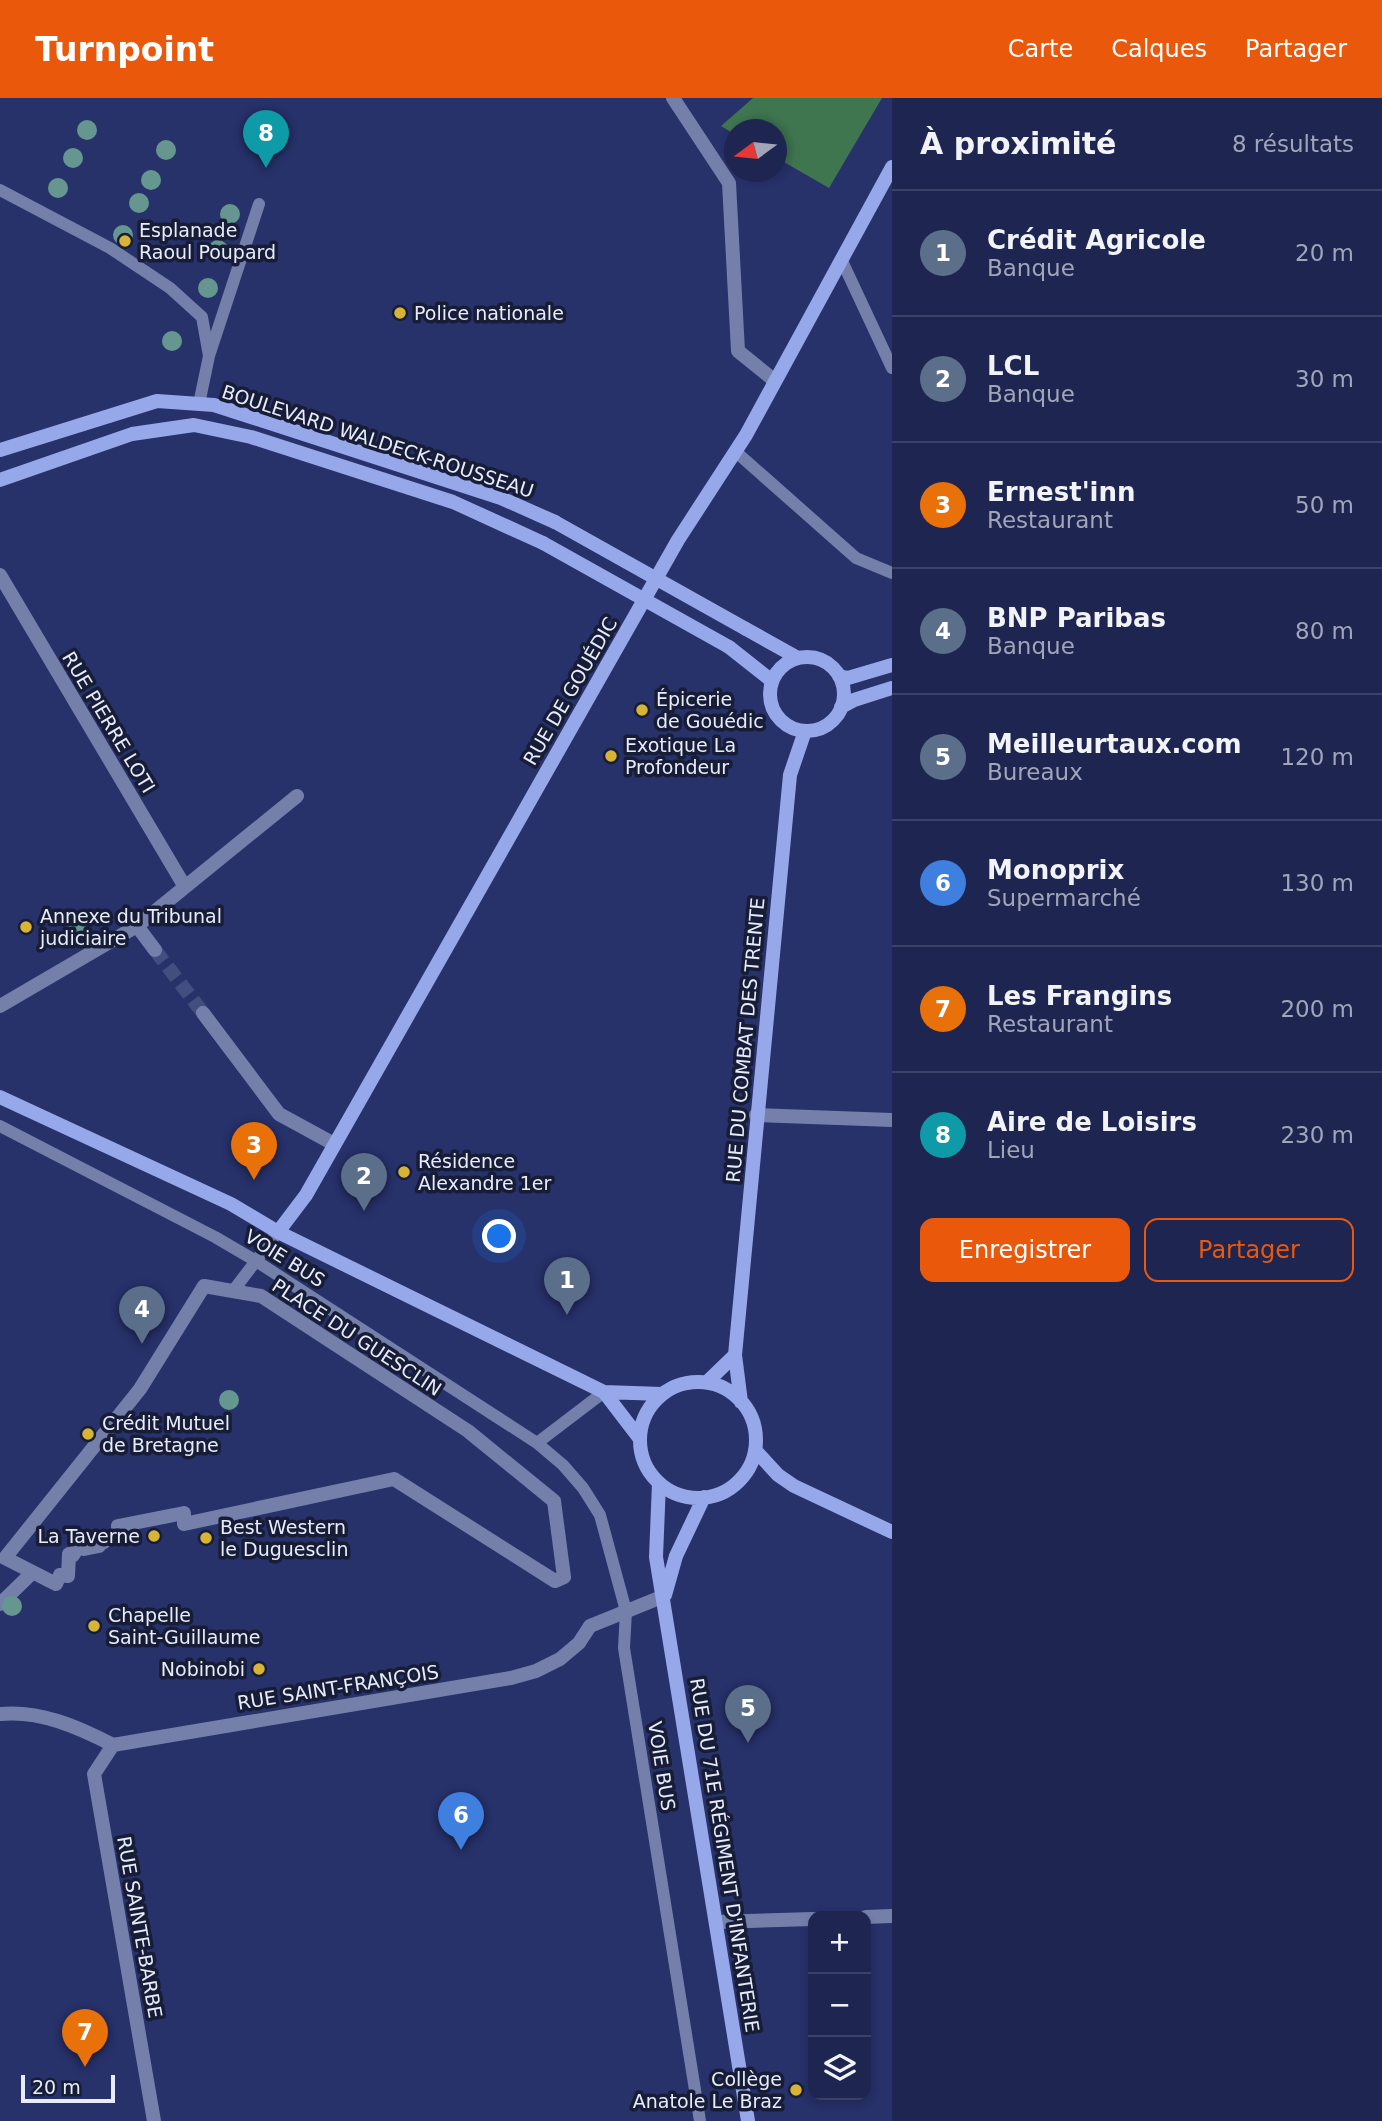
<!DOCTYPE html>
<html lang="fr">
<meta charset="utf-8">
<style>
:root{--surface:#1d2550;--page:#252d57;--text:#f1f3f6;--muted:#a0a5b7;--line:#3b4267;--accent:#ea580c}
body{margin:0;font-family:"DejaVu Sans",sans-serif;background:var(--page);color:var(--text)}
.controls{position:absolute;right:21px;bottom:21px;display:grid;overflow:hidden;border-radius:14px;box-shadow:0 4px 10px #0003}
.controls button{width:63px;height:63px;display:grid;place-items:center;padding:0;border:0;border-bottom:2px solid var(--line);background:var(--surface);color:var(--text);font:35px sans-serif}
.compass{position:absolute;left:724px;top:21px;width:63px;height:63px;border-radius:50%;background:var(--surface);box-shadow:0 4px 10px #0003;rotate:255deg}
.scale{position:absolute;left:21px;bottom:18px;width:94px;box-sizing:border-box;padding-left:7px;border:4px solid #e7ebfa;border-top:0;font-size:19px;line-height:24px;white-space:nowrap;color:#e7ebfa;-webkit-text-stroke:5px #171d36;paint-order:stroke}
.you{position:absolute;left:500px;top:1139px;width:24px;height:24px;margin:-18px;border:5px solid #fff;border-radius:50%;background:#1a73e8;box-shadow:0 0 0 10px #1a73e833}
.badge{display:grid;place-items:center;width:46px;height:46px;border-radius:50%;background:var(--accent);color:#fff;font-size:23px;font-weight:700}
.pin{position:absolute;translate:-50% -58px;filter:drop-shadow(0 2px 4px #0008)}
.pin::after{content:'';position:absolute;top:37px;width:24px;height:21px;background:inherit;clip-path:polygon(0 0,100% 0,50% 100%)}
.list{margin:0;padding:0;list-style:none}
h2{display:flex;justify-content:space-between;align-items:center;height:91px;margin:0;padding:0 28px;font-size:30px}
h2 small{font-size:23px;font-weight:400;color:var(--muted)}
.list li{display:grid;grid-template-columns:46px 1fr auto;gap:21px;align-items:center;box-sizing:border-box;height:126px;padding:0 28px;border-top:2px solid var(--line)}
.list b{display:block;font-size:26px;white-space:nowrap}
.list p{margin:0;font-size:23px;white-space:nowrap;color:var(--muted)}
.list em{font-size:23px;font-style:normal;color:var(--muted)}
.actions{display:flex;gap:14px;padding:21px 28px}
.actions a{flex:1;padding:16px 0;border:2px solid var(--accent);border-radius:14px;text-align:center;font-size:24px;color:var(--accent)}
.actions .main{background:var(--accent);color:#fff}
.icon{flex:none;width:38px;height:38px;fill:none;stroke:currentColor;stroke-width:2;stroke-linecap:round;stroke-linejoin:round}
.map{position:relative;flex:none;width:892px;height:2023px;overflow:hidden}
header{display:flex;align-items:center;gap:42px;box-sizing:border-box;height:98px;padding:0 35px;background:var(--accent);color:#fff}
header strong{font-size:33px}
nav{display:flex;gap:38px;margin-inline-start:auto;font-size:24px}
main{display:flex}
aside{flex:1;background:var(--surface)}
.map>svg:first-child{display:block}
.forest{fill:#3f7650}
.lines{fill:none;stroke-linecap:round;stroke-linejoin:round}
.pedestrian-tunnel{stroke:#444d80;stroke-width:14;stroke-dasharray:14 7;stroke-linecap:butt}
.service{stroke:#7480aa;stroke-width:12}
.pedestrian{stroke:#7480aa;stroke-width:14}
.minor{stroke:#7480aa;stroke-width:14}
.secondary{stroke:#96a8ea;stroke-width:14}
.secondary-bridge{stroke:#96a8ea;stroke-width:14}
.tree{fill:#65968f}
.poi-dot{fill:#d8b434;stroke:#171d36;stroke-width:2.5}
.labels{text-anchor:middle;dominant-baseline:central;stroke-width:7;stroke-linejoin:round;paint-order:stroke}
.poi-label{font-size:19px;fill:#e7ebfa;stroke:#171d36;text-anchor:start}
.street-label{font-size:19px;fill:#e7ebfa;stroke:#171d36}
</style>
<header>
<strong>Turnpoint</strong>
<nav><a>Carte</a><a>Calques</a><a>Partager</a></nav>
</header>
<main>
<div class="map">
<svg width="892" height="2023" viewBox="0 0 892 2023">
<rect width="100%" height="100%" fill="#27316a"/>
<!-- forest -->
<path class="forest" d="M753 0H882L829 90 777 60 776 32H734V36L721 28Z"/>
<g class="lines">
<!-- pedestrian-tunnel -->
<path class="pedestrian-tunnel" d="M155 852 203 915"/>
<!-- service -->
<path class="service" d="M0 92 110 150 170 190 202 219 209 258
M842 163 892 270
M199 306 209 258 259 106
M735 353 856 460 892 475
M0 1028 215 1139 256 1163 537 1345 563 1367 583 1390 600 1417 626 1513 624 1550 700 2023
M233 1193 278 1134
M537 1345 604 1294"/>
<!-- pedestrian -->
<path class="pedestrian" d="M137 828 155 852
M203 915 279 1016 334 1046
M204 1188 261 1198 468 1333 554 1403 564 1479 555 1483 394 1381 184 1426V1415L118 1428V1438L103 1441 104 1444 98 1445 99 1448 84 1451V1447L79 1448 73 1457 69 1456 68 1478 60 1477 56 1486 5 1460 140 1291Z
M0 1506 32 1475
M0 1616C40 1612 78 1629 113 1647"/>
<!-- minor -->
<path class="minor" d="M673 0 729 85 738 253 775 283
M0 477 185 789
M0 908 137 828 297 698
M756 1017 892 1022
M866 1819 892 1818
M716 1824 813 1821
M154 2023 94 1676 113 1647 511 1580 536 1573 560 1561 579 1545 590 1528 664 1498"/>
<!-- secondary -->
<path class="secondary" d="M0 352 157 303 214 307 501 400 555 424
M0 382 132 336 194 327 251 339 453 404 543 445
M746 531 798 560
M729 549 772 583
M770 596a37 37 0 1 1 74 0a37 37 0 1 1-74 0Z
M839 578 848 580 892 567
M841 609 854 602 892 590
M0 999 231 1106 278 1134 604 1294 662 1296
M278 1134 306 1097 678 442 746 337 892 69
M707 1284 735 1257
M640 1342a58 58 0 1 1 116 0a58 58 0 1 1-116 0Z
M604 1294 640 1341
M741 1304 735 1257 790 677 805 633
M755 1352 778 1377 794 1388 892 1434
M659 1385 656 1459 748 2023
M665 1497 676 1458 704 1399"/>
<!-- secondary-bridge -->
<path class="secondary-bridge" d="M555 424 746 531
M543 445 729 549"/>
</g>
<!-- trees -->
<g class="tree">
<circle cx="87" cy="32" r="10"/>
<circle cx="166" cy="52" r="10"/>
<circle cx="73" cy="60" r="10"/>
<circle cx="151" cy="82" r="10"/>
<circle cx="58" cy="90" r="10"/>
<circle cx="139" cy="105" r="10"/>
<circle cx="230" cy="116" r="10"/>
<circle cx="123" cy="137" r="10"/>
<circle cx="218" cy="152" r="10"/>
<circle cx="208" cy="190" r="10"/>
<circle cx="172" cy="243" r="10"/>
<circle cx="76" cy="828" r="10"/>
<circle cx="229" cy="1302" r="10"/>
<circle cx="12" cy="1508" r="10"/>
</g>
<!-- markers -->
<g class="poi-dot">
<circle cx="125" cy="143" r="7"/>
<circle cx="400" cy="215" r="7"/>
<circle cx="642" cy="612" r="7"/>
<circle cx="611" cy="658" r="7"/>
<circle cx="26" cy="829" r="7"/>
<circle cx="404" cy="1074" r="7"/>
<circle cx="88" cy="1336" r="7"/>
<circle cx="154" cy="1438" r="7"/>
<circle cx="206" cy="1440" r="7"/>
<circle cx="94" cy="1528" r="7"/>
<circle cx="259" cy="1571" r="7"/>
<circle cx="796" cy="1992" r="7"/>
</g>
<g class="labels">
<!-- poi labels -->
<g class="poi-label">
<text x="139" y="132">Esplanade<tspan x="139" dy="22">Raoul Poupard</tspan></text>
<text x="414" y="215">Police nationale</text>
<text x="656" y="601">Épicerie<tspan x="656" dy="22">de Gouédic</tspan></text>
<text x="625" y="647">Exotique La<tspan x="625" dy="22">Profondeur</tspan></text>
<text x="40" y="818">Annexe du Tribunal<tspan x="40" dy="22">judiciaire</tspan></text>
<text x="418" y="1063">Résidence<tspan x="418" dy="22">Alexandre 1er</tspan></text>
<text x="102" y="1325">Crédit Mutuel<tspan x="102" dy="22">de Bretagne</tspan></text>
<text x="220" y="1429">Best Western<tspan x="220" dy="22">le Duguesclin</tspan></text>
<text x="140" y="1438" text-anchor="end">La Taverne</text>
<text x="108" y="1517">Chapelle<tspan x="108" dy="22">Saint-Guillaume</tspan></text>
<text x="245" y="1571" text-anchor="end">Nobinobi</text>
<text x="782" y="1981" text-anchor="end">Collège<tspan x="782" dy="22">Anatole Le Braz</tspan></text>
</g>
<!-- street labels -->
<g class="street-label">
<text transform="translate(378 343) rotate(18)">BOULEVARD WALDECK-ROUSSEAU</text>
<text transform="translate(570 593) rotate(-60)">RUE DE GOUÉDIC</text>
<text transform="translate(109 624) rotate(59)">RUE PIERRE LOTI</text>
<text transform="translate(745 942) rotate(-85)">RUE DU COMBAT DES TRENTE</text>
<text transform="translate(285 1160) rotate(32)">VOIE BUS</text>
<text transform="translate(357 1239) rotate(33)">PLACE DU GUESCLIN</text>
<text transform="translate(338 1589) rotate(-9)">RUE SAINT-FRANÇOIS</text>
<text transform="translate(662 1668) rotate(81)">VOIE BUS</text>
<text transform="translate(725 1757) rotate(81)">RUE DU 71E RÉGIMENT D'INFANTERIE</text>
<text transform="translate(140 1829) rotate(80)">RUE SAINTE-BARBE</text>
</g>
</g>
</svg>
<div class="controls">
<button>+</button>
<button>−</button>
<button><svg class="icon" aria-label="layers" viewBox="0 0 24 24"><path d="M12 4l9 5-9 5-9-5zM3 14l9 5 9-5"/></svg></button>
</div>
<svg class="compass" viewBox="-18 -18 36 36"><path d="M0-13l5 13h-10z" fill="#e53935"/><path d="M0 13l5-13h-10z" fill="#a0a5b7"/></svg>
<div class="scale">20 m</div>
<div class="you"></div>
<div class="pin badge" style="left:567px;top:1217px;background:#5c6f8a">1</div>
<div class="pin badge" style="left:364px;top:1113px;background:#5c6f8a">2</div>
<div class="pin badge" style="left:254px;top:1082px;background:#e8710a">3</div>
<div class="pin badge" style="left:142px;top:1246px;background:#5c6f8a">4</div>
<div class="pin badge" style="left:748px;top:1645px;background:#5c6f8a">5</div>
<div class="pin badge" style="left:461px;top:1752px;background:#3f7fe0">6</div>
<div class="pin badge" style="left:85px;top:1969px;background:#e8710a">7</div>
<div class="pin badge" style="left:266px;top:70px;background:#0f9aa8">8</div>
</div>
<aside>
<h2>À proximité<small>8 résultats</small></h2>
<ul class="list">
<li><span class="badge" style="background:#5c6f8a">1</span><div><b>Crédit Agricole</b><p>Banque</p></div><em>20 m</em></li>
<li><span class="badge" style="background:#5c6f8a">2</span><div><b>LCL</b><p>Banque</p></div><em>30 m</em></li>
<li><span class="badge" style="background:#e8710a">3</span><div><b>Ernest'inn</b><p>Restaurant</p></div><em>50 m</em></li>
<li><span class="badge" style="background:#5c6f8a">4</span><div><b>BNP Paribas</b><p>Banque</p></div><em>80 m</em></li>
<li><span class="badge" style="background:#5c6f8a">5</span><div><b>Meilleurtaux.com</b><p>Bureaux</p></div><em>120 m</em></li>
<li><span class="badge" style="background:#3f7fe0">6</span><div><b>Monoprix</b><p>Supermarché</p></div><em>130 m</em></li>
<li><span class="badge" style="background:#e8710a">7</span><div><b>Les Frangins</b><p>Restaurant</p></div><em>200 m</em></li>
<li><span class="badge" style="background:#0f9aa8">8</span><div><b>Aire de Loisirs</b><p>Lieu</p></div><em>230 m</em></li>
</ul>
<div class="actions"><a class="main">Enregistrer</a><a>Partager</a></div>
</aside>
</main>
